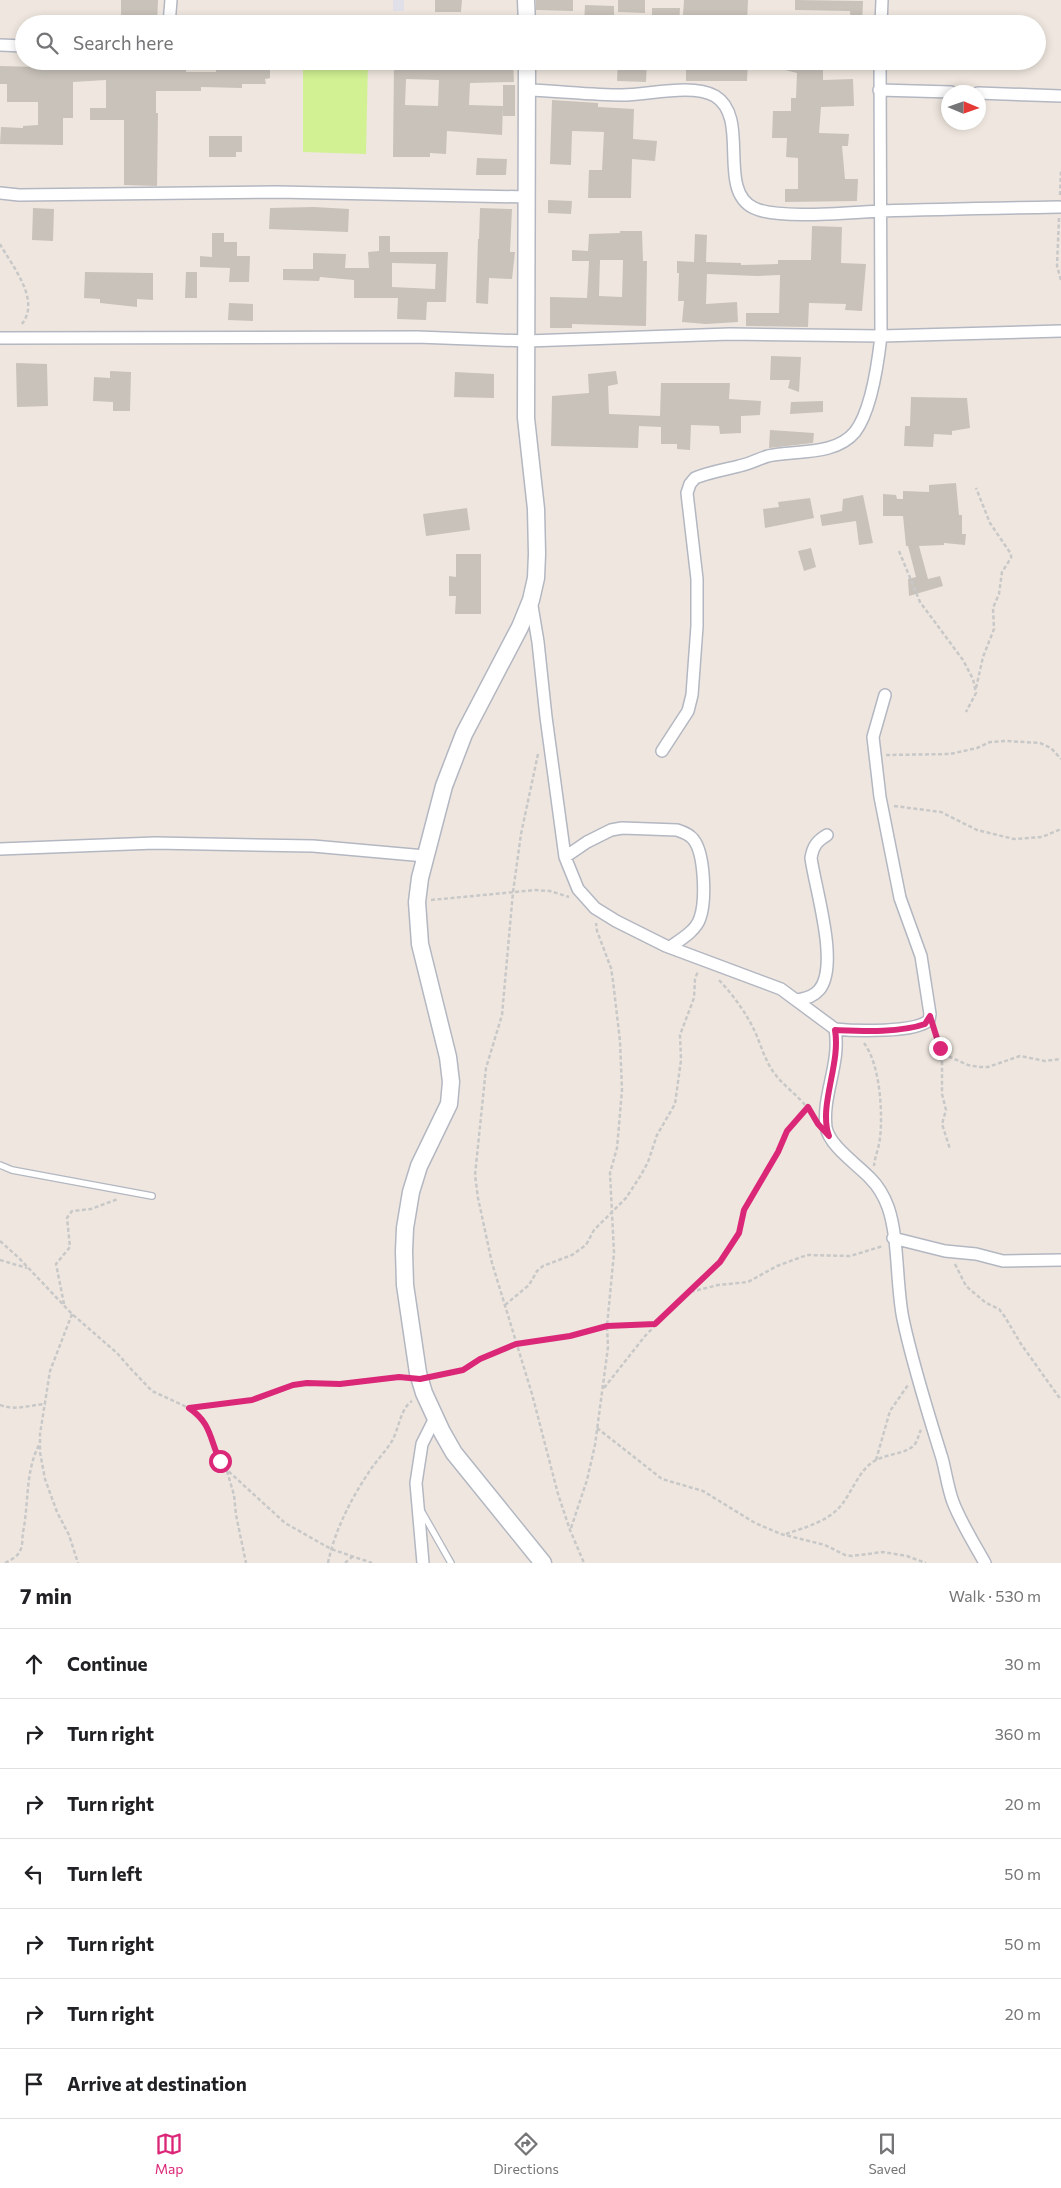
<!DOCTYPE html>
<meta charset="utf-8">
<style>
:root{--surface:#fff;--page:#f6f6f6;--text:#202124;--muted:#757577;--line:#e0e0e0;--accent:#db2777}
body{margin:0;font-family:Commissioner,sans-serif;background:var(--page);color:var(--text)}
.compass{position:absolute;left:941px;top:85px;width:45px;height:45px;border-radius:50%;background:var(--surface);box-shadow:0 2px 8px #0003;rotate:92deg}
.stop{position:absolute;width:15px;height:15px;margin:-11px;border:4px solid #db2777;border-radius:50%;background:#fff}
.stop.end{background:#db2777;border-color:#fff;box-shadow:0 1px 5px #0008}
.list{margin:0;padding:0;list-style:none}
h2{display:flex;justify-content:space-between;align-items:center;height:65px;margin:0;padding:0 20px;font-size:21px}
h2 small{font-size:16px;font-weight:400;color:var(--muted)}
.list li{display:grid;grid-template-columns:32px 1fr auto;gap:15px;align-items:center;box-sizing:border-box;height:70px;padding:0 20px;border-top:1px solid var(--line)}
.list b{display:block;font-size:19px;white-space:nowrap}
.list em{font-size:16px;font-style:normal;color:var(--muted)}
.icon{flex:none;width:28px;height:28px;fill:none;stroke:currentColor;stroke-width:2;stroke-linecap:round;stroke-linejoin:round}
.map{position:relative;flex:none;width:1061px;height:1563px;overflow:hidden}
.search{position:absolute;background:var(--surface);box-shadow:0 2px 8px #0003;left:15px;right:15px;top:15px;height:55px;display:flex;align-items:center;gap:12px;box-sizing:border-box;padding:0 18px;border-radius:28px;color:var(--muted);font-size:19px}
.sheet{height:555px;background:var(--surface)}
nav{display:flex;justify-content:space-around;align-items:center;box-sizing:border-box;height:70px;border-top:1px solid var(--line);background:var(--surface);font-size:14px;color:var(--muted)}
nav a{display:grid;justify-items:center;gap:2px}
nav .on{color:var(--accent)}
.map>svg:first-child{display:block}
.industrial{fill:#e1e0e8}
.pitch{fill:#d1f193}
.building{fill:#c8c2ba;fill-rule:evenodd}
.lines{fill:none;stroke-linecap:round;stroke-linejoin:round}
.lane-casing{stroke:#b3b7c1;stroke-width:8}
.street-casing{stroke:#b3b7c1;stroke-width:14}
.secondary-casing{stroke:#b3b7c1;stroke-width:19}
.path{stroke:#c8c8c8;stroke-width:2.5;stroke-dasharray:4 2.5;stroke-linecap:butt}
.lane{stroke:#fff;stroke-width:5.5}
.street{stroke:#fff;stroke-width:11}
.secondary{stroke:#fff;stroke-width:16}
.route{stroke:#db2777;stroke-width:6}
</style>
<div class="map">
<svg width="1061" height="1563" viewBox="0 0 1061 1563">
<rect width="100%" height="100%" fill="#efe7df"/>
<!-- industrial -->
<path class="industrial" d="M393 0H404V11H393Z"/>
<!-- pitch -->
<path class="pitch" d="M303 61H368L366 154 303 152Z"/>
<!-- building -->
<path class="building" d="M121 0H158L157 24H121Z
M435 0H462L461 12H435Z
M536 0H573V11L536 10Z
M618 0H645V13L618 12Z
M684 0H748L747 23 721 22V16L683 15Z
M795 0 863 1 862 24H851L850 11 795 10Z
M585 5 614 6V24H584Z
M652 8H680L679 24H652Z
M618 61 647 62 646 82 617 81Z
M721 61H748L747 81H686V65H721Z
M813 61H823V80L853 79 854 106 821 107 819 133 849 134 848 146H842L845 179H858L857 201 785 202V189H798V158L786 157 787 138H772L773 111H791V98H796L797 73 769 66V62Z
M114 62 115 66H186V72H216V66L270 67V78L265 79 266 84H242V88L201 87V91H156V113H158L157 186 124 185V120H90V108H106V80L73 82V118H63V145L0 144 1 127 23 128V126L38 125V102H7V84H0V66L38 67 53 66V64Z
M394 62 432 63V65H452V69H479V62H513L514 82 470 83 469 105 503 106 502 135 447 131 446 154 430 153V157H393ZM406 79 439 80 438 106 405 105Z
M503 85H515V116H503Z
M552 100 598 103V107L634 109 633 139 657 141 655 161 632 159 631 198H588L589 170H602L604 132 572 131 571 165 550 164Z
M209 136H242V152H236V157H209Z
M477 158 507 159 506 175H476Z
M548 200 572 201 571 214 548 213Z
M314 207 349 209 348 232 269 229 270 208Z
M33 208 54 209 53 241 32 240Z
M480 208 512 209 510 252H515L512 279 489 278 488 304 476 303 478 239H479Z
M812 226 842 227 841 263 866 264 862 311 845 310 846 304 809 303 808 327 746 326V313H779L780 275 757 276 707 274 706 304 737 302 738 322 706 324 682 322 684 301H678L679 273H677V261L694 262 695 234 707 235 706 262 741 263V265L778 264V260H811Z
M620 231H642L643 261H647L646 326 572 324V328H550V297L587 298 589 261H572V250L588 251 589 234 620 233ZM600 260H623L622 297 599 296Z
M212 233H224V242H237V256H250L249 282H229L230 268 200 267V256L212 257Z
M379 236H390V252H448L446 302H427L426 320 397 319 398 298H354V280L320 277 319 281 283 280V269H313V253L346 254 345 268H369L368 252 379 251ZM392 263 436 264 435 289 392 287Z
M85 272 153 273V300L137 299V307L100 303V299L84 298Z
M186 272H197V298H185Z
M229 303 253 304V321L228 320Z
M771 356 801 357 799 392 788 388 790 380H770Z
M16 363 47 364 48 406 17 407Z
M110 371 131 372 130 411H113V402L93 401 94 377 110 378Z
M616 371 618 384 608 386 609 414 660 416 661 383H730L729 399 761 401 760 415 741 416V433L720 434 719 426 691 425 690 450 677 449V444H661V427L639 426 638 448 551 446 552 396 589 393 588 374Z
M455 372 494 374V398L454 397Z
M911 397 967 398 970 428 952 431V435L934 434 933 447 904 446 905 426H910Z
M823 401V412L790 414 791 402Z
M770 430 814 433 813 443 769 448Z
M956 483 959 515H962V534H966L965 545 944 543V545L919 546 928 579 940 576 943 586 909 596 908 579 916 577 908 546H906L903 516H883V494L896 495 897 499H903V491L929 492V485Z
M863 495 873 543 859 545 856 521 822 526 820 515 842 511 843 499Z
M810 498 814 518 765 528 763 509 779 507 778 502Z
M467 508 470 530 426 536 423 514Z
M811 548 816 567 804 571 798 551Z
M456 554H481V614H455L456 596H449V576L456 577Z"/>
<g class="lines">
<!-- lane casing -->
<g class="lane-casing">
<path id="lane" d="M0 1165 12 1170 152 1196
M422 1512 451 1563"/>
</g>
<!-- street casing -->
<g class="street-casing">
<path id="street" d="M169 24 171 0
M881 24 882 0
M0 45 24 46
M528 90C559 91 591 95 622 95 648 95 692 83 715 96 751 118 716 190 754 208 779 220 853 212 882 211 941 209 1000 208 1059 207
M879 90 951 92
M978 93 1061 96
M0 193 19 195 277 192 528 197
M0 338 417 337 527 341 730 334 881 336 880 61
M531 600 538 642 546 717 565 857 578 889 595 908 616 921 666 946 781 989 835 1029C841 1063 822 1095 826 1127 829 1146 858 1165 870 1178 878 1186 884 1196 888 1207 899 1238 896 1285 903 1319 913 1366 928 1413 942 1458 946 1473 948 1489 953 1502 961 1523 974 1543 985 1563
M662 751 688 711 692 695 697 626V579L687 493 690 484 695 478C710 472 724 470 739 466 749 464 758 459 768 456 796 450 835 456 855 432 871 411 878 363 881 336L1061 331
M0 849 155 843 313 846 425 856
M565 857 587 842 611 830 622 828 677 830C683 832 689 834 693 839 705 853 706 901 700 918 696 931 680 940 670 947
M798 1000C806 998 813 997 819 990 840 966 815 888 811 858 813 846 817 841 827 835
M835 1029C854 1031 916 1033 929 1020L930 1014 921 956 900 898 880 797 873 737 885 695
M893 1238 945 1251 976 1254 1003 1261 1061 1260
M423 1563 416 1483 422 1444 436 1416"/>
</g>
<!-- secondary casing -->
<g class="secondary-casing">
<path id="secondary" d="M526 0 527 24
M527 61 526 418 536 509 537 554 536 578 531 600 520 627 464 734 444 786 420 878 417 902 420 944 448 1057 451 1082 449 1104 419 1166 411 1192 405 1228 404 1251 405 1285 418 1373 424 1393 442 1432 454 1453 543 1563"/>
</g>
<!-- path -->
<path class="path" d="M1060 195 1061 171
M1059 218 1057 266 1061 280
M0 244C12 266 42 301 21 325
M899 551 920 602 963 660 973 679 976 693 966 712
M976 688 983 657 994 629 993 608 999 594 1002 572 1011 558V554L990 523 976 488
M538 754 521 834 513 892 502 1015 486 1068 475 1175 478 1198 492 1263 532 1394 558 1494 570 1530 584 1563
M886 755 950 754 977 748 990 742 1007 741 1040 743 1051 748 1061 759
M894 806 941 812 977 830 1014 839 1042 837 1061 829
M431 900 535 890 550 891 569 897
M719 980C734 996 747 1014 756 1034 761 1046 765 1059 772 1070 783 1087 802 1097 813 1116
M934 1030 942 1057V1094L946 1110 942 1124 950 1149
M864 1043C880 1064 883 1112 880 1138 879 1148 875 1156 874 1166
M942 1057H950L968 1065 979 1067H988L1020 1056 1045 1061 1061 1059
M0 1241 19 1258 72 1314 117 1353 131 1369 152 1391 189 1408 200 1416 206 1423 215 1451 226 1469 285 1523 331 1549 372 1563
M0 1260 27 1268
M955 1264 966 1286 986 1303 999 1309 1005 1317 1021 1344 1061 1400
M691 1291 702 1277 720 1262 739 1233 744 1210 778 1152 787 1131 808 1107
M64 1304 56 1264 70 1247 67 1218 72 1211 91 1209 118 1199
M505 1305 529 1285 537 1271 543 1266 572 1255 586 1245 594 1230 626 1198 641 1175 648 1162 657 1135 675 1104 681 1060 680 1035 694 998 695 979 698 971
M72 1314 50 1371 40 1434V1452L45 1479 57 1512 69 1535 78 1563
M434 1376 467 1369 480 1359 516 1344 570 1336 607 1326 655 1324
M604 1388 645 1336 682 1298 690 1292 718 1285 748 1282 777 1266 807 1255 850 1256 883 1246
M0 1405C16 1411 29 1405 46 1404
M189 1408 252 1400 293 1385 307 1383 340 1384 404 1378
M597 1428 662 1479 703 1491 755 1523 781 1534 825 1545 845 1555 852 1556 883 1552 907 1556 926 1563
M876 1460 890 1411 908 1385
M227 1471 234 1495 236 1515 246 1563
M571 1528 587 1480 595 1445 608 1347 607 1326 614 1253 610 1173 617 1148 622 1090 620 1041 613 981 611 968 597 931 596 923
M786 1534C806 1527 830 1521 843 1503 851 1492 859 1473 870 1464 883 1453 907 1455 915 1444 918 1440 918 1435 921 1430
M5 1563C11 1560 17 1557 20 1551 23 1546 22 1538 23 1532 29 1503 25 1472 39 1445
M328 1563C335 1529 352 1497 371 1469 377 1460 386 1451 392 1441 399 1429 400 1409 412 1401
M345 1563 353 1556"/>
<!-- lane -->
<use href="#lane" class="lane"/>
<!-- street -->
<use href="#street" class="street"/>
<!-- secondary -->
<use href="#secondary" class="secondary"/>
</g>
<g class="lines">
<!-- route -->
<path class="route" d="M220 1461C209 1438 212 1424 189 1408L252 1400 293 1385 307 1383 340 1384 399 1377 420 1379 463 1370 480 1359 516 1344 570 1336 607 1326 655 1324 720 1262 739 1233 744 1210 778 1152 787 1131 808 1107 818 1124 829 1136C818 1106 841 1064 835 1030 861 1031 900 1033 925 1024L930 1016 940 1048"/>
</g>
</svg>
<svg class="compass" viewBox="-18 -18 36 36"><path d="M0-13l5 13h-10z" fill="#e53935"/><path d="M0 13l5-13h-10z" fill="#757577"/></svg>
<div class="stop" style="left:220px;top:1461px"></div>
<div class="stop end" style="left:940px;top:1048px"></div>
<div class="search"><svg class="icon" aria-label="search" viewBox="0 0 24 24"><circle cx="10" cy="10" r="6"/><path d="M15 15l6 6"/></svg>Search here</div>
</div>
<section class="sheet">
<h2>7 min<small>Walk · 530 m</small></h2>
<ul class="list">
<li><svg class="icon" aria-label="ahead" viewBox="0 0 24 24"><path d="M12 20V5M6 11l6-6 6 6"/></svg><div><b>Continue</b></div><em>30 m</em></li>
<li><svg class="icon" aria-label="right" viewBox="0 0 24 24"><path d="M7 20v-9h11M14 6l5 5-5 5"/></svg><div><b>Turn right</b></div><em>360 m</em></li>
<li><svg class="icon" aria-label="right" viewBox="0 0 24 24"><path d="M7 20v-9h11M14 6l5 5-5 5"/></svg><div><b>Turn right</b></div><em>20 m</em></li>
<li><svg class="icon" aria-label="left" viewBox="0 0 24 24"><path d="M17 20v-9H6M10 6l-5 5 5 5"/></svg><div><b>Turn left</b></div><em>50 m</em></li>
<li><svg class="icon" aria-label="right" viewBox="0 0 24 24"><path d="M7 20v-9h11M14 6l5 5-5 5"/></svg><div><b>Turn right</b></div><em>50 m</em></li>
<li><svg class="icon" aria-label="right" viewBox="0 0 24 24"><path d="M7 20v-9h11M14 6l5 5-5 5"/></svg><div><b>Turn right</b></div><em>20 m</em></li>
<li><svg class="icon" aria-label="arrive" viewBox="0 0 24 24"><path d="M6 21V4h12l-3 4 3 4H6"/></svg><div><b>Arrive at destination</b></div></li>
</ul>
</section>
<nav>
<a class="on"><svg class="icon" aria-label="map" viewBox="0 0 24 24"><path d="M3 6l6-2 6 2 6-2v14l-6 2-6-2-6 2zM9 4v14M15 6v14"/></svg>Map</a>
<a><svg class="icon" aria-label="directions" viewBox="0 0 24 24"><path d="M12 3l9 9-9 9-9-9zM9 14v-3h6M13 9l2 2-2 2"/></svg>Directions</a>
<a><svg class="icon" aria-label="saved" viewBox="0 0 24 24"><path d="M7 4h10v16l-5-4-5 4z"/></svg>Saved</a>
</nav>
